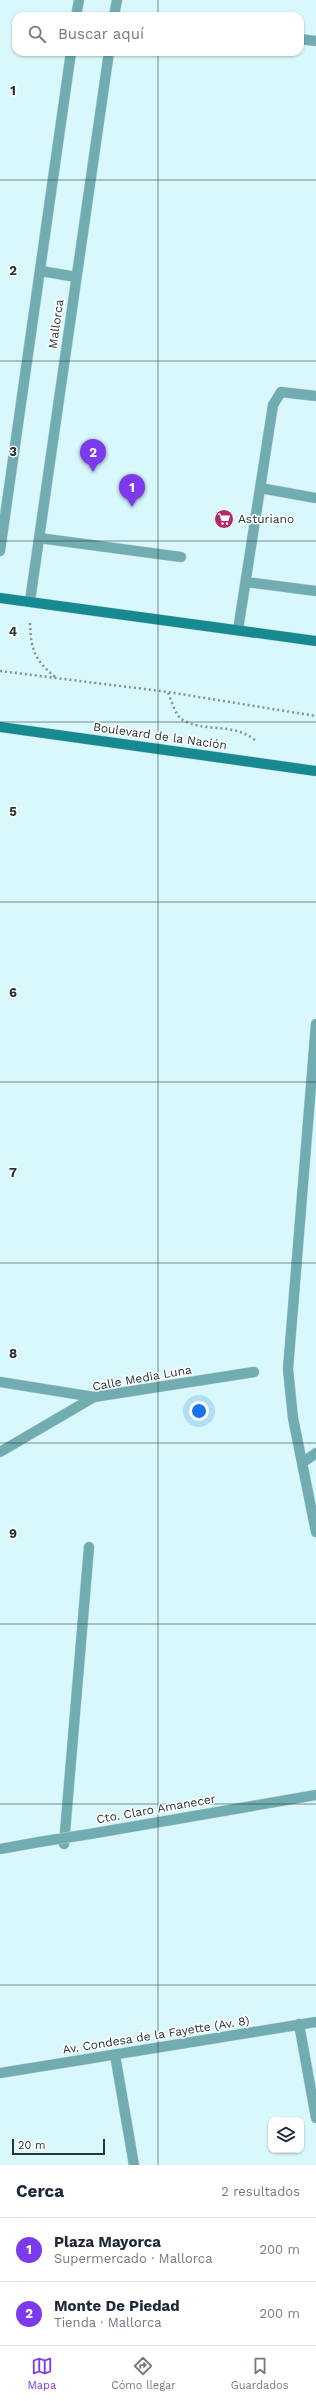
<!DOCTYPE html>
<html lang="es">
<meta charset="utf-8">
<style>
:root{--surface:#fff;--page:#f6f6f7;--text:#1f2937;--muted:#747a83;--line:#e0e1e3;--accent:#7c3aed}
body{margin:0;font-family:"Work Sans",sans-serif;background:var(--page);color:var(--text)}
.controls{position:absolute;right:12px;bottom:12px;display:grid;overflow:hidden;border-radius:8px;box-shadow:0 1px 3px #0004}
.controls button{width:36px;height:36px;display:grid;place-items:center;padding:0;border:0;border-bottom:1px solid var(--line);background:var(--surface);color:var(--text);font:20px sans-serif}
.scale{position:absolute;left:12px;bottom:10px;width:93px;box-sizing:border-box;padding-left:4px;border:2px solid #273334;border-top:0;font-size:11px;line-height:14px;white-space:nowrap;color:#273334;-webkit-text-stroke:3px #fefefe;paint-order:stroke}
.you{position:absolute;left:199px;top:1411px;width:14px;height:14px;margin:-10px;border:3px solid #fff;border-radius:50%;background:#1a73e8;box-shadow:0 0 0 6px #1a73e833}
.badge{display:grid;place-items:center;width:26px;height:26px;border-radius:50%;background:var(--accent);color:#fff;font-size:13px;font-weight:700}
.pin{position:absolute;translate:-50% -33px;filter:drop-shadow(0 1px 2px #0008)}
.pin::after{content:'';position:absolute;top:21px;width:14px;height:12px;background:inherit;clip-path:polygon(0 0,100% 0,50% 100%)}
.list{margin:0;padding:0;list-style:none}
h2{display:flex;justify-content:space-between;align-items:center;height:52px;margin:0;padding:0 16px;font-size:17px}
h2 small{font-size:13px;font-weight:400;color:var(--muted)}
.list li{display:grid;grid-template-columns:26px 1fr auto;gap:12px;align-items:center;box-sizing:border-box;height:64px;padding:0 16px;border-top:1px solid var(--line)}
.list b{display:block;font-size:15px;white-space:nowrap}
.list p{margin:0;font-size:13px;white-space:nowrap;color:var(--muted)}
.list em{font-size:13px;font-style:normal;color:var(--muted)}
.icon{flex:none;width:22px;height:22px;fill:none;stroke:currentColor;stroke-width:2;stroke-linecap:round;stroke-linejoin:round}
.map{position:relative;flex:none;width:316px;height:2165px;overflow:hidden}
.search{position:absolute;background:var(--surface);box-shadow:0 1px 3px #0004;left:12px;right:12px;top:12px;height:44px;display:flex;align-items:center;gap:10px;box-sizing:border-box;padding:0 14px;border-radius:12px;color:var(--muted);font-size:15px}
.sheet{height:180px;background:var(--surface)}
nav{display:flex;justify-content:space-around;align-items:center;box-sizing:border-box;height:56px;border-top:1px solid var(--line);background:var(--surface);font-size:11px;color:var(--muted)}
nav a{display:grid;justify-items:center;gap:2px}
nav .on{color:var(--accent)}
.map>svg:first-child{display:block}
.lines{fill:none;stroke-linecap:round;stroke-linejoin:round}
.service-casing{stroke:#b9d5d7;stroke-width:11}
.minor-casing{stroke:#b9d5d7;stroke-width:11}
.secondary-casing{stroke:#b9d5d7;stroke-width:11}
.path{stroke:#7f9597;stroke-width:2.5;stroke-dasharray:2 3;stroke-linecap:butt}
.service{stroke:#71acb1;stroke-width:10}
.minor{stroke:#71acb1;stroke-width:10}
.secondary{stroke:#168991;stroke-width:10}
.minor-bridge-casing{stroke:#b9d5d7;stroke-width:11;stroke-linecap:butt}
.minor-bridge{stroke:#71acb1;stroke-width:10}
.grid{fill:none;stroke:#273334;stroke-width:1;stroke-opacity:0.55}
.labels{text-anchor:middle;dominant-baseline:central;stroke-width:3;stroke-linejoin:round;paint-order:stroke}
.street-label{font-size:12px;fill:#273334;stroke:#fefefe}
.poi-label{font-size:12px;fill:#273334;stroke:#fefefe;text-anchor:start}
.grid-label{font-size:13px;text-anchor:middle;font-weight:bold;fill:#273334;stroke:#fefefe;stroke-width:3;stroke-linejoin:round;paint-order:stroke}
</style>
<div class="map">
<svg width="316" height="2165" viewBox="0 0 316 2165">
<rect width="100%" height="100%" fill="#d9f8fb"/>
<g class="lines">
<!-- service casing -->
<g class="service-casing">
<path id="service" d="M260 488 316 498
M39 538 181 557
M246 582 316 591
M238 630 273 405 281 392 316 396"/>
</g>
<!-- minor casing -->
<g class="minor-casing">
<path id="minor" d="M76 16 79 0
M114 16 117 0
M300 39 316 41
M41 271 76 277
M0 551 71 52
M30 601 109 52
M316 1024 288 1369 293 1418 316 1532
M0 1382 94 1397
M0 1452 94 1397 254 1372
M302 1463 316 1453
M90 1834 316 1795
M64 1844 89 1547
M0 1849 39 1842
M299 2024 316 2118
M115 2055 134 2165
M0 2073 316 2022"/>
</g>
<!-- secondary casing -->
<g class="secondary-casing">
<path id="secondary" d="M0 598 316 641
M0 727 316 771"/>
</g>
<!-- path -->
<path class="path" d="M30 623C31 650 34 659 55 677
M0 671 168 692 316 716
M168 693C172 701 175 716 183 720 205 733 232 722 255 740"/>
<!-- service -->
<use href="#service" class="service"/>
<!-- minor -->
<use href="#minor" class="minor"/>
<!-- secondary -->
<use href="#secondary" class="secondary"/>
<!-- minor-bridge casing -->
<g class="minor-bridge-casing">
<path id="minor-bridge" d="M39 1842 90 1834"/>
</g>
<!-- minor-bridge -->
<use href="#minor-bridge" class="minor-bridge"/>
</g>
<!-- grid -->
<path class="grid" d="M158 0V16M158 52V2165M0 180H316M0 361H316M0 541H316M0 722H316M0 902H316M0 1082H316M0 1263H316M0 1443H316M0 1624H316M0 1804H316M0 1985H316"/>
<!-- icons -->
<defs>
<g id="supermarket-disc" transform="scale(1)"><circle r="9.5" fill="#b32a6a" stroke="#fefefe"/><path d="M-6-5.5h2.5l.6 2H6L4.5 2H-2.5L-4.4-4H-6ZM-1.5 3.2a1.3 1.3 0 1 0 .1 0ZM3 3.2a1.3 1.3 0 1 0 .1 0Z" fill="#fff"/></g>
</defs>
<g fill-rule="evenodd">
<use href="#supermarket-disc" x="224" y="519"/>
</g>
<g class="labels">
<!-- street labels -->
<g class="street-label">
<text transform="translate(56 324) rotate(-82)">Mallorca</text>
<text transform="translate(160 736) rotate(8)">Boulevard de la Nación</text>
<text transform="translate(142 1378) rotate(-10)">Calle Media Luna</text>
<text transform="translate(156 1809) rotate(-10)">Cto. Claro Amanecer</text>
<text transform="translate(156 2035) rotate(-9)">Av. Condesa de la Fayette (Av. 8)</text>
</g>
<!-- poi labels -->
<g class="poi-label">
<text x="238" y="519">Asturiano</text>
</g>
</g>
<g class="grid-label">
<text x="13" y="95">1</text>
<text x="13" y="275">2</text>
<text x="13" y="456">3</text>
<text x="13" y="636">4</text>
<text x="13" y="816">5</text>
<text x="13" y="997">6</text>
<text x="13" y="1177">7</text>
<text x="13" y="1358">8</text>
<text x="13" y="1538">9</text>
</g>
</svg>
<div class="controls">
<button><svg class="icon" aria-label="layers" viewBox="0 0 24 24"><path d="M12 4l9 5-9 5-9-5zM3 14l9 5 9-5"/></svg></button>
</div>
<div class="scale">20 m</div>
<div class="you"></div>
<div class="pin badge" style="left:132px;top:507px">1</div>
<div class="pin badge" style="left:93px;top:472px">2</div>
<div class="search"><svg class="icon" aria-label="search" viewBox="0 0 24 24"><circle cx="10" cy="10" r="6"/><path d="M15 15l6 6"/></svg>Buscar aquí</div>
</div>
<section class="sheet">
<h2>Cerca<small>2 resultados</small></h2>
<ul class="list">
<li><span class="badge">1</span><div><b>Plaza Mayorca</b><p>Supermercado · Mallorca</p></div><em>200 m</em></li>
<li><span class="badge">2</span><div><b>Monte De Piedad</b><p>Tienda · Mallorca</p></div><em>200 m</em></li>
</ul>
</section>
<nav>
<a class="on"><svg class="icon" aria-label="map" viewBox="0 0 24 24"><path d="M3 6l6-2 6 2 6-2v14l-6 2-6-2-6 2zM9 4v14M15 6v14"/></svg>Mapa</a>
<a><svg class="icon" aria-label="directions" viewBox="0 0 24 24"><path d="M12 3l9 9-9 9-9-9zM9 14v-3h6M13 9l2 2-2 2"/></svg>Cómo llegar</a>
<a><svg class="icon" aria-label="saved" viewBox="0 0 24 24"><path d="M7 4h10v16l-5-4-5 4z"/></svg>Guardados</a>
</nav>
